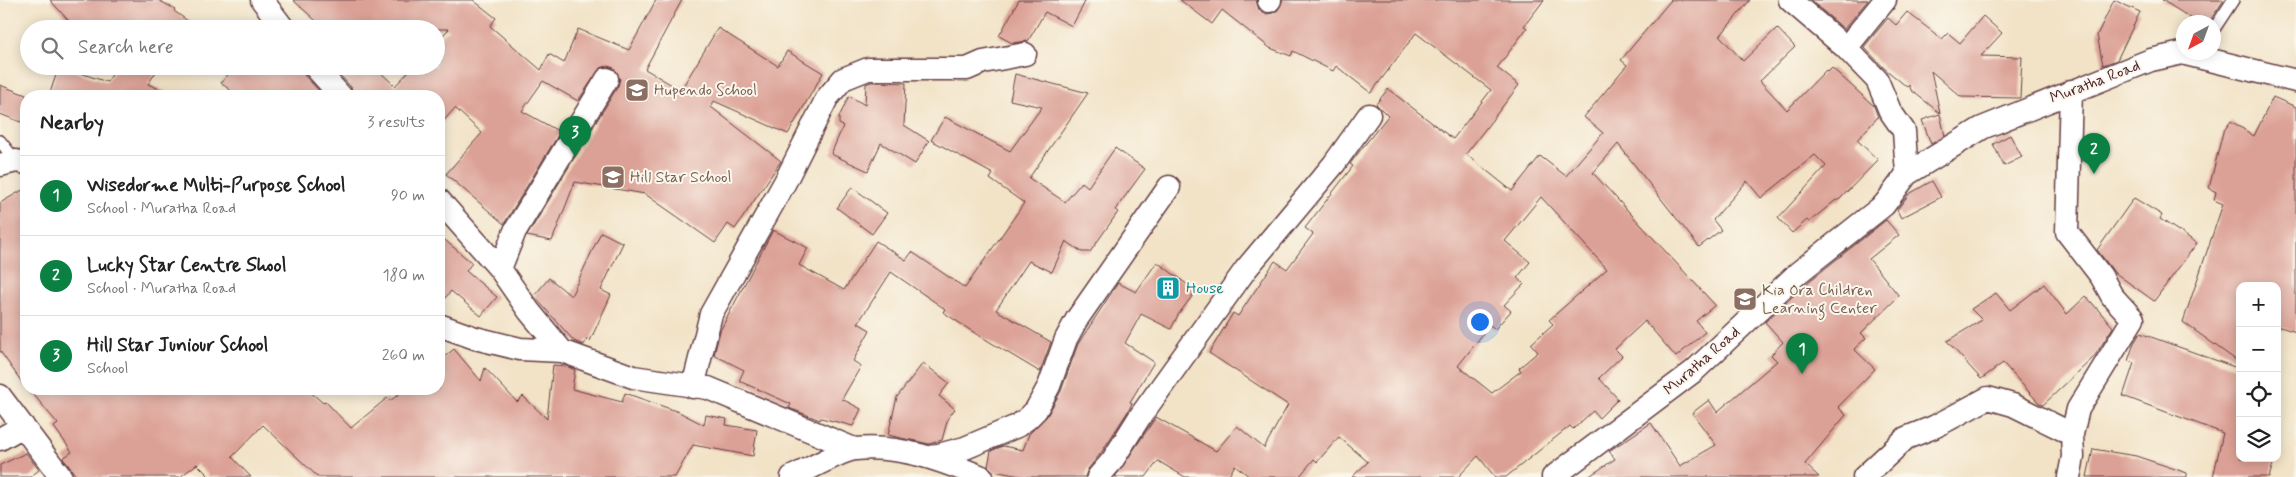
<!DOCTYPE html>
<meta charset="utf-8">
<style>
:root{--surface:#fff;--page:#f2f2f2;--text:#222;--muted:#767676;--line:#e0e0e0;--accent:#0b8043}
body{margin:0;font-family:Mynerve,sans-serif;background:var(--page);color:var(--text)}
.controls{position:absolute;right:15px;bottom:15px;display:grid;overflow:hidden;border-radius:10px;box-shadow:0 2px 12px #0003}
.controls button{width:45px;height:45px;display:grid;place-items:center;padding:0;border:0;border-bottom:1px solid var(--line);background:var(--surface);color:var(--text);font:25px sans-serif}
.compass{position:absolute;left:2176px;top:15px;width:45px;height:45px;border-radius:50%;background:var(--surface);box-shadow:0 2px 12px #0003;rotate:221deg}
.you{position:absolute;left:1479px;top:321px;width:18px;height:18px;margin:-12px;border:4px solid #fff;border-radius:50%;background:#1a73e8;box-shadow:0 0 0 8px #1a73e833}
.badge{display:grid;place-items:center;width:32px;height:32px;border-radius:50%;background:var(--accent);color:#fff;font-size:16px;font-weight:700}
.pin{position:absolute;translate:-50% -41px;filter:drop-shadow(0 1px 2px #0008)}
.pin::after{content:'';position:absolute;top:26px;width:18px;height:15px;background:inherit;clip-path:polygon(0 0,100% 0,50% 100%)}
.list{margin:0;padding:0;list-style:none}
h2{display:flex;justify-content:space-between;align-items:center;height:65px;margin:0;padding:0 20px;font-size:21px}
h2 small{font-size:16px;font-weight:400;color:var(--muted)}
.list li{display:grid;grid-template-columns:32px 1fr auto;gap:15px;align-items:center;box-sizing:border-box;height:80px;padding:0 20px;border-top:1px solid var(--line)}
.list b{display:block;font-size:19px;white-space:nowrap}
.list p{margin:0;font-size:16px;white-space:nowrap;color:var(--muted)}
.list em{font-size:16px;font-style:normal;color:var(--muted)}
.icon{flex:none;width:28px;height:28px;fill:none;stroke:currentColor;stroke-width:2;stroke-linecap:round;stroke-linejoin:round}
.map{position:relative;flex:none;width:2296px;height:477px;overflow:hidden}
.search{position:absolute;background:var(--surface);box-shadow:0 2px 12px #0003;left:20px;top:20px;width:425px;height:55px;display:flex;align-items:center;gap:12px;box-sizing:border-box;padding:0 18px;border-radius:28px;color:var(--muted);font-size:19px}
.panel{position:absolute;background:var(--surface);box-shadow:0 2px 12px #0003;left:20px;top:90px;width:425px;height:305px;border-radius:20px}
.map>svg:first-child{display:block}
.building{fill:#dca196;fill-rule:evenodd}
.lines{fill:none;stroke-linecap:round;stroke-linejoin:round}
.lane-casing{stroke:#633c42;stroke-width:14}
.street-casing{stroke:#633c42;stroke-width:25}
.lane{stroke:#fff;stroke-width:11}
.street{stroke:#fff;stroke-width:22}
.labels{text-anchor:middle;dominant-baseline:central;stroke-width:4;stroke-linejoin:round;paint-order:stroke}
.street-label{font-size:16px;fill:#4a1f2b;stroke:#fbf7ec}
.education-label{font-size:16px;fill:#785e54;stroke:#fbf7ec;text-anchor:start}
.culture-label{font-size:16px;fill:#0d838f;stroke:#fbf7ec;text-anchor:start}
</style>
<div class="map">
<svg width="2296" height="477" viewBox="0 0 2296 477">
<rect width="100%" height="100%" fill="#fbf7ec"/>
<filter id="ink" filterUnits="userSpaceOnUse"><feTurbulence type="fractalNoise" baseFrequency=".02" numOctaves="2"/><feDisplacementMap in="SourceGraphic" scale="10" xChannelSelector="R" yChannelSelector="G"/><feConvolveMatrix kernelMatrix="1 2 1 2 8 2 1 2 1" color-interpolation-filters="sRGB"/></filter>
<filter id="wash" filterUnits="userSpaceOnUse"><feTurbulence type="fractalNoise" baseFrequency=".0096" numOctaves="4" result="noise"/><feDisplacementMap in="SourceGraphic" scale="20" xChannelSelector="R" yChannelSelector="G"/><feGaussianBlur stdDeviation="1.12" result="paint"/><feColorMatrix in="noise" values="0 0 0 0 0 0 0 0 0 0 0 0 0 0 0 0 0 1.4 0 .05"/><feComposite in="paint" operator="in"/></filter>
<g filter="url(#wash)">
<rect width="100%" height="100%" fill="#f2e3c7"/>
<g id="blocks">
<!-- building -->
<path class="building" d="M50 0H158L175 9 174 11 199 29H65L69 21Z
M293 0H473L496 18 490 26 541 70 549 54 564 63 578 29 629 50 656 0H682L645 69 677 88 679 86 682 88 718 28 778 66 787 51 823 73 788 134 714 101 711 107 781 161 735 229 728 224 715 243 645 194 575 182 552 241 527 236 618 86 620 79 614 68 608 66 600 68 578 101 543 81 522 111 560 132 504 224 446 174 482 133 455 108 439 126V96H354L351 87 332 66H374L395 86 414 66H436V42L449 29H325Z
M1019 0H1086L1072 26 1045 12 1028 41 1012 43 999 36Z
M1180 0H1256L1259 10 1266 14 1273 13 1278 10 1283 0H1544L1524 26 1527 28 1497 68 1519 85 1466 154 1512 191 1540 156 1566 176 1603 133 1584 117 1627 65 1621 60 1671 0H1750L1720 36 1743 61 1777 28 1795 47 1760 81 1787 110 1826 70 1828 72 1832 68 1874 106 1878 117 1857 140 1878 160 1838 201 1836 200 1809 222 1807 220 1792 233 1778 218 1826 166 1815 155 1761 198 1747 181 1713 220 1721 230 1699 247 1618 144 1593 173 1715 305 1696 321 1705 332 1676 357 1645 321 1615 349 1622 356 1599 378 1618 399 1599 418 1593 411 1573 429 1570 426 1506 477H1495L1478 456 1458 477H1352L1368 462 1339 437 1317 462 1314 459 1299 477H1250L1235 465 1228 477H1185L1158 461 1146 477H1115L1156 417 1216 451 1237 426 1264 448 1288 405 1209 353 1233 313 1238 316 1275 261 1287 269 1313 234 1305 228 1353 166 1350 164 1359 152 1388 116 1376 104 1388 89 1453 139 1491 90 1416 33 1371 93 1336 66 1333 71 1293 51 1291 56 1270 48 1222 10 1212 24ZM1541 197 1607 269 1549 320 1553 324 1531 344 1538 352 1519 368 1521 371 1492 393 1458 366 1490 325 1495 329 1511 311 1504 305 1524 284 1517 278 1530 262 1505 241Z
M1810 0H1868L1844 29Z
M2114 0 2140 12 2117 60 2103 65 2097 35Z
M2162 0H2224L2209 22H2197Z
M1907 12 1942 39 1948 33 1960 43 1983 16 2002 33 1981 56 2022 57 2020 98 1961 97 1931 71 1940 113 1911 90 1909 85 1907 87 1884 68 1864 47 1888 18 1896 25Z
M59 66 107 82 118 66H160L148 84 176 96H49Z
M235 66H301L304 75 324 96H238L221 83Z
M1015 74 1088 93 1029 178 1065 202 1082 182 1088 187 1115 148 1145 169 1115 210 1118 212 1090 252H1082L1066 241 1052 272 1029 261 996 310 1051 342 1040 372 970 330 943 312 945 309 891 272 858 323 870 330 853 361 861 366 842 399 861 409 853 426 821 418 820 420 789 408 791 404 739 381 744 370 714 355 720 331 773 230 808 248 799 265 844 290 876 241 906 260 912 252 965 288 1024 203 990 179 993 174 931 140 945 117 1010 151 1042 107 1010 100Z
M871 82 906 83 904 125 929 141 915 164 881 143 868 171 831 154 843 126 839 124V117L849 96 865 105 866 84Z
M0 85 26 95V124L0 114Z
M2273 97 2296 107V332L2277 326V286H2240V363L2183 322 2223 204 2214 200 2216 192 2209 188 2223 132 2231 121 2254 136Z
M1940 114 1945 136 1931 144 1922 120Z
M2010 135 2022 157 2004 166 1993 144Z
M1932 181 1941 197 1901 218 1897 210 1909 194Z
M852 187 887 213 872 234 837 208Z
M26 188V388L0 351V203Z
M2134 198 2162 215 2160 219 2197 243 2154 301 2114 272 2097 250Z
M1886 220 1899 235 1869 259 1899 296 1861 333 1866 338 1854 349 1875 369 1838 407 1846 415 1805 464 1819 477H1588L1615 459 1609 451 1651 423 1680 466 1716 445 1692 413 1709 400 1717 412 1777 361 1771 355 1783 342 1765 322 1807 283Z
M601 232 623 243 601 290 611 295 590 341 587 339 584 345 574 341 534 296 549 278 571 296Z
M439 235 472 263 466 271 497 297 481 316 451 291 439 305Z
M1157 262 1196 291 1178 315 1171 329 1141 314 1125 343 1154 362 1130 402 1132 403 1130 408 1101 453 1088 469 1085 477H1026L993 471 988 466 991 451 1003 446 1023 450 1029 434 1047 416 1061 391 1078 344 1118 283 1136 292Z
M2044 284 2067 314 2086 296 2113 327 2094 357 2043 405 2038 402 2003 363 1981 379 1947 341 1982 320 1971 309 1996 293 2010 310Z
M2140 333 2240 369V458H2275L2269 477H2213L2223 433 2123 396 2134 363 2128 361 2134 343Z
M454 349 481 381 485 368 517 402 523 396 547 419 553 365 566 366 575 370 572 389 622 402 625 393 679 412 704 425 706 415 727 419 726 425 757 430 753 456 693 445 675 477H318L263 425 232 457 251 477H210L197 464 180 477H77L63 458 72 452 54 427 58 424 29 389H307L323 403 325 401 351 428 387 398 390 401 405 389H439V361Z
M923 363 949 383 939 396 955 409 948 418 942 440 929 444 888 435 897 397Z
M2093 449 2136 456 2187 473V477H2087Z
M26 453 39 470 30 477H0V465Z"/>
</g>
</g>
<g filter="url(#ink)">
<use href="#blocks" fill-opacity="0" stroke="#633c42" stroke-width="1"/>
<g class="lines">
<!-- lane casing -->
<g class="lane-casing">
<path id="lane" d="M2214 29 2233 0
M0 141 16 161"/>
</g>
<!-- street casing -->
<g class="street-casing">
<path id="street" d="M262 0 284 29
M1790 0 1846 48 1877 80 1890 111 1904 131 1907 174
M1269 1 1270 0
M1846 48 1885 0
M314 66 341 96
M0 165 16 161 26 163
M439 200 500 269 529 311 562 351
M500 269 515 231 607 79
M439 325 475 338 520 349 562 351 633 377 708 388 854 449
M693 387 711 314 785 182 827 98 843 79 868 69H967L983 62 1025 54
M0 396 61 477
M0 439 23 426
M931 457 965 448 1017 426 1028 418 1036 410 1049 386 1066 339 1077 319 1169 187
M792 477C805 471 843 450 855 449 899 444 943 461 982 477
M1098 477 1112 461 1139 418 1246 269 1334 164 1369 115
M1553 477 1694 371 1798 273 1884 205 1907 174 1982 128 2151 60 2182 53 2296 81
M1864 477 1906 438 1934 427 1988 398 2013 405 2072 434
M2069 477 2073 457 2072 434 2078 409 2133 319 2112 296 2101 276 2067 232 2071 91"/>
</g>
<!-- lane -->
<use href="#lane" class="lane"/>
<!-- street -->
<use href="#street" class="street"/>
</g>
</g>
<!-- icons -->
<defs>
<g id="school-square" transform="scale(1.25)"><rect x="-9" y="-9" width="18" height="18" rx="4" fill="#8d6e63" stroke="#fbf7ec"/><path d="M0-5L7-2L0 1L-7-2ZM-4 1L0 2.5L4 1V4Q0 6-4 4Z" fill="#fff"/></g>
<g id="building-square" transform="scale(1.25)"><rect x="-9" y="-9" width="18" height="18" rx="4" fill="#0f9aa8" stroke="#fbf7ec"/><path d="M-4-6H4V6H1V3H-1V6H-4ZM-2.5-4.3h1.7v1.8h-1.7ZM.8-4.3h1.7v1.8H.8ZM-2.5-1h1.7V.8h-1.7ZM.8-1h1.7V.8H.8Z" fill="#fff"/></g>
</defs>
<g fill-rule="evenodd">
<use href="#school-square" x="637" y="90"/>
<use href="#school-square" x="613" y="177"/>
<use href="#building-square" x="1168" y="288"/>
<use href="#school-square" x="1745" y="299"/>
</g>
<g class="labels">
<!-- street labels -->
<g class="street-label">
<text transform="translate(2095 82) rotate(-21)">Muratha Road</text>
<text transform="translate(1702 361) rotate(-41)">Muratha Road</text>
</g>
<!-- education labels -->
<g class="education-label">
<text x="654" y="90">Hupendo School</text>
<text x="630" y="177">Hill Star School</text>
<text x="1762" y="290">Kia Ora Children<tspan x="1762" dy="18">Learning Center</tspan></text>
</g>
<!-- culture labels -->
<g class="culture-label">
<text x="1186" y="288">House</text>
</g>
</g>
</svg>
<div class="controls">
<button>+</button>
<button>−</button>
<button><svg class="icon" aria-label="locate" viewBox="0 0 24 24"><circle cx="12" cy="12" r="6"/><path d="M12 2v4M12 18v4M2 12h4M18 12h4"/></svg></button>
<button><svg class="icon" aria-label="layers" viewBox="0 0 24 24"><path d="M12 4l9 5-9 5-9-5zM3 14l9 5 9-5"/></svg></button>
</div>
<svg class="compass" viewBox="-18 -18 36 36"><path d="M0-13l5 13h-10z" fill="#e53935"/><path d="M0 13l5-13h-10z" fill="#767676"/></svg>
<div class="you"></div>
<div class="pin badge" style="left:1802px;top:374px">1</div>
<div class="pin badge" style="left:2094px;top:174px">2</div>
<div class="pin badge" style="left:575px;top:157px">3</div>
<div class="search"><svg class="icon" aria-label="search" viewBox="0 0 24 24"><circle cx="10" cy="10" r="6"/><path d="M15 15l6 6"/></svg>Search here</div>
<section class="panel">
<h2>Nearby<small>3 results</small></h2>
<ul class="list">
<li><span class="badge">1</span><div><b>Wisedorme Multi-Purpose School</b><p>School · Muratha Road</p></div><em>90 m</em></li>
<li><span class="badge">2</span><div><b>Lucky Star Centre Shool</b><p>School · Muratha Road</p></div><em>180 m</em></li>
<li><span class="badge">3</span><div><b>Hill Star Juniour School</b><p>School</p></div><em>260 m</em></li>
</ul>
</section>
</div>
